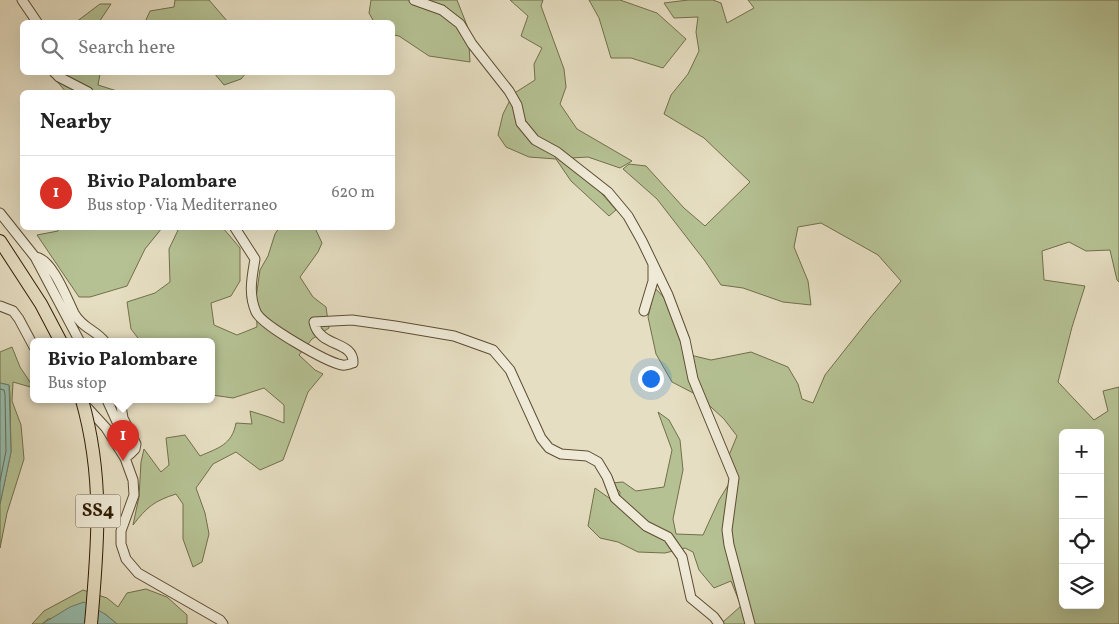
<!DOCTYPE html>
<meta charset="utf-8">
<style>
:root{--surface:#fff;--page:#f2f2f2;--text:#222;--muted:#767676;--line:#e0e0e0;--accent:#d93025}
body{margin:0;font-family:Vollkorn,serif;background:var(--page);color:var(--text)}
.controls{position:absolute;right:15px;bottom:15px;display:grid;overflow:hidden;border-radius:8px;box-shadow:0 5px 20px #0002}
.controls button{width:45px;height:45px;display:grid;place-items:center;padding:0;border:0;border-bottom:1px solid var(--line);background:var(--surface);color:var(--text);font:25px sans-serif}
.you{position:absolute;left:650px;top:378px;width:18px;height:18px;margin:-12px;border:4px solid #fff;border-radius:50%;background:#1a73e8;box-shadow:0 0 0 8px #1a73e833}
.badge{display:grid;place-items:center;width:32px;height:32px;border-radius:50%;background:var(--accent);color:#fff;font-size:16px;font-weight:700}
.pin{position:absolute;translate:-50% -41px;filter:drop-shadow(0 1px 2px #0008)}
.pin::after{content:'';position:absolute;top:26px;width:18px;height:15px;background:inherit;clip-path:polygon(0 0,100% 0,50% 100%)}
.popup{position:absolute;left:30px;top:338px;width:185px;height:65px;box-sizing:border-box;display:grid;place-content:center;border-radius:8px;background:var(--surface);filter:drop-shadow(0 1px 4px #0005);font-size:16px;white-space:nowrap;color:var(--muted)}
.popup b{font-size:19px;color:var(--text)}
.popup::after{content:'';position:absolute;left:50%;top:100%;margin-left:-10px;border:10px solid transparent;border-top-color:var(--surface)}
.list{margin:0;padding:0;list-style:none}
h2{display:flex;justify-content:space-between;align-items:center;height:65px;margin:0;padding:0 20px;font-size:21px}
h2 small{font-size:16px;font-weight:400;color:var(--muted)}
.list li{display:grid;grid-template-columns:32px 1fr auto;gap:15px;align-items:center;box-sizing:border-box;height:75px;padding:0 20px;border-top:1px solid var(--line)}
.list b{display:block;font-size:19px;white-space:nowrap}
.list p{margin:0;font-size:16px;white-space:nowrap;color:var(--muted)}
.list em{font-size:16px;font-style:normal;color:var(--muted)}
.icon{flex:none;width:28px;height:28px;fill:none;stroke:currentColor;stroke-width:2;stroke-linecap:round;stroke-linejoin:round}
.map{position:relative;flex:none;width:1119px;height:624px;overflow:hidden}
.search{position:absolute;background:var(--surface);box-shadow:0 5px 20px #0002;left:20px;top:20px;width:375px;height:55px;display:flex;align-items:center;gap:12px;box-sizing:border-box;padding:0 18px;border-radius:8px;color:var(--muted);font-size:19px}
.panel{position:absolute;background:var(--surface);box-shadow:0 5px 20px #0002;left:20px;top:90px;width:375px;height:140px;border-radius:8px}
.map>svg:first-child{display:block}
.green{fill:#b5c193;stroke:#726f4b;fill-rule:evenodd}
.water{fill:#97bdad;stroke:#6d7d69}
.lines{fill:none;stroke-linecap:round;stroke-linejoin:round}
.shore{stroke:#636d58;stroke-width:1}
.minor-casing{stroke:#5d4d33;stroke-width:11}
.highway-casing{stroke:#2f1d03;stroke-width:14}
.minor{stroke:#efead7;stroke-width:9}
.highway{stroke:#e6dec2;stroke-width:12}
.highway-bridge-casing{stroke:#2f1d03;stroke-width:14;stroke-linecap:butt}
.highway-bridge{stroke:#e6dec2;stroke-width:12}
.labels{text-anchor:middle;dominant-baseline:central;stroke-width:4;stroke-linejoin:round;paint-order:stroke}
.shield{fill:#efead7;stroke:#695a43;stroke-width:1}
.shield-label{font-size:19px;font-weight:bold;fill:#2f1d03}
</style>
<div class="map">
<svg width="1119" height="624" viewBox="0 0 1119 624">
<rect width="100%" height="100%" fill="#e6dec2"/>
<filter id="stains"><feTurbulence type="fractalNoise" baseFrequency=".004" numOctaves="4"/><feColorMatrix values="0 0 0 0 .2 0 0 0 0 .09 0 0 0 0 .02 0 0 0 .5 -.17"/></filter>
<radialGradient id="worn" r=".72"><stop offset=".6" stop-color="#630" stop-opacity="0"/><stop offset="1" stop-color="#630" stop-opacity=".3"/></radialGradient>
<!-- green -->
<path class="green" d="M175 0H209L228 22H145L150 11 174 7Z
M371 0H457L468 28 470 62 429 56 399 36 393 35 392 22H374L369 13Z
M510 0H543L541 6 564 69 566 87 560 104 577 129 632 161 620 168 588 157 571 158 616 210 609 216 571 181 556 159 529 157 506 147 498 135 503 114 513 94 535 80 534 64 542 48 521 36 528 16Z
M589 0H620L657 13 686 39 663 68 631 58H611L599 18Z
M688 0H713L721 3 727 23 754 8 748 0H1119V282L1117 280 1110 250 1086 251 1069 242 1042 251 1044 280 1085 286 1072 327 1058 382 1094 420 1108 411 1103 391 1119 387V624H724L723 622 741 606 731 581 714 588 699 570 693 552 685 548 665 553 638 552 618 542 600 538 588 526 595 488 619 505 620 492 611 483 623 482 636 491 664 487 672 450 658 412 669 420 680 440 683 470 673 519 676 534 703 535 719 500 730 482 727 460 737 436 724 419 699 396 672 382 656 354 648 317 655 288 668 302 679 337 686 354 711 360 751 352 788 367 798 384 802 399 813 403 825 375 870 318 901 281 878 255 821 223 798 227 794 247 808 281 811 305 783 302 743 288 721 285 705 261 657 199 623 169 629 164 646 166 684 208 705 226 750 182 704 138 664 114 671 95 688 74 699 51 696 32 698 17 674 18 664 3ZM1063 433H1100V605H1063Z
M100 4H111L99 22H76Z
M50 73H103L100 74 98 85 120 92H66Z
M214 73H246L241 79 224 85Z
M58 228H162L145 249 127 286 90 297H79L37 235 58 231Z
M179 228H223L240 248V281L231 296 211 303 214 325 237 335 257 327 256 298 260 270 268 256 275 234 279 228H315L322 243 318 252 300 277 313 297 326 307 329 328 312 339 299 355 315 370 323 374 308 392 283 460 260 470 236 452 213 464 196 488 205 513 209 534 202 562 193 567 183 539V504L176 494C154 501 147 507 133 525L139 497 141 462 144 449 161 472 169 465 166 438 185 435 200 456C218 448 232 445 236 423L252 424 250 411 269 417 284 423V405L264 388 233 398 212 395V342H141L131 329 127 302 155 293 170 282 169 249Z
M12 347 20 367 34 388 13 382 12 401 21 425 24 459 7 513 0 548V504L11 452 10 394 9 385 0 383V352Z
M146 589 167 597 187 615V624H117L105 614 48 619 42 624H32L44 611 83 590 107 598 118 607 127 593Z"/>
<!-- water -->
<path class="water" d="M0 383 9 385 11 452 0 504Z
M84 602 105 614 117 624H42L70 607Z"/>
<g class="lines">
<!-- shore -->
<path class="shore" d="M0 389 4 390 5 394 6 451 0 481"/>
<!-- minor casing -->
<g class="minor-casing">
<path id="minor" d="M22 0 37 22
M414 0 442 10 460 24 472 44 509 91 517 105 521 123 535 140 557 152 608 192 628 216 642 241 668 295 685 340 693 379 734 478 727 530 729 545 750 624
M54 72 59 77 88 92
M0 213 35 257 80 342
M235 228 255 259C252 277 248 294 256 312 262 325 326 362 342 365 345 366 349 364 353 363 354 340 319 348 314 322L352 320 395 326 454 336 493 350 510 370 541 438 549 448 561 454 587 456 598 462 607 477 615 498 646 526 668 537 682 557 691 598 714 617 719 624
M35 257C52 258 67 299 74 313 82 328 96 330 105 342
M0 306 13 311 19 319 34 347
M644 311 653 281V265
M107 400 126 442 130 454 125 458
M120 400 123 418 136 444 135 449 130 454
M84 404 106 428 125 458 133 480 134 495 121 531V544L126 559 138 573 220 620 223 624"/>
</g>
<!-- highway casing -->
<g class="highway-casing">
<path id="highway" d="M0 241 41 304 61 342"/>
</g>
<!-- minor -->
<use href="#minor" class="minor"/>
<!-- highway -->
<use href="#highway" class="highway"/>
<!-- highway-bridge casing -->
<g class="highway-bridge-casing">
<path id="highway-bridge" d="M82 400C104 477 98 545 91 624"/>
</g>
<!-- highway-bridge -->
<use href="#highway-bridge" class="highway-bridge"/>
</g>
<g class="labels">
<!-- shield labels -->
<rect class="shield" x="75.5" y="494.5" width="45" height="33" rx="4"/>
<g class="shield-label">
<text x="98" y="511">SS4</text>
</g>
</g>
<rect width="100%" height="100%" filter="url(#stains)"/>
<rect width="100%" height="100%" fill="url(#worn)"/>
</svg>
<div class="controls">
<button>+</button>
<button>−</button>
<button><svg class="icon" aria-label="locate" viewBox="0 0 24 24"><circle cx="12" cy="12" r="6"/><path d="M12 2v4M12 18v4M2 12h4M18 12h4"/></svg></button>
<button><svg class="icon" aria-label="layers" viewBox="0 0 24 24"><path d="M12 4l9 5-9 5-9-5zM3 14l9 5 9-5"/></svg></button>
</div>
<div class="you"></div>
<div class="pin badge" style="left:123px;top:461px">1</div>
<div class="popup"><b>Bivio Palombare</b>Bus stop</div>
<div class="search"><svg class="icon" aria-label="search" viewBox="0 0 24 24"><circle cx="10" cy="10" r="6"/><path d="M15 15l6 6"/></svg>Search here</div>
<section class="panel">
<h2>Nearby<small></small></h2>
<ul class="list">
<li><span class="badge">1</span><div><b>Bivio Palombare</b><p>Bus stop · Via Mediterraneo</p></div><em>620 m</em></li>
</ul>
</section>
</div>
